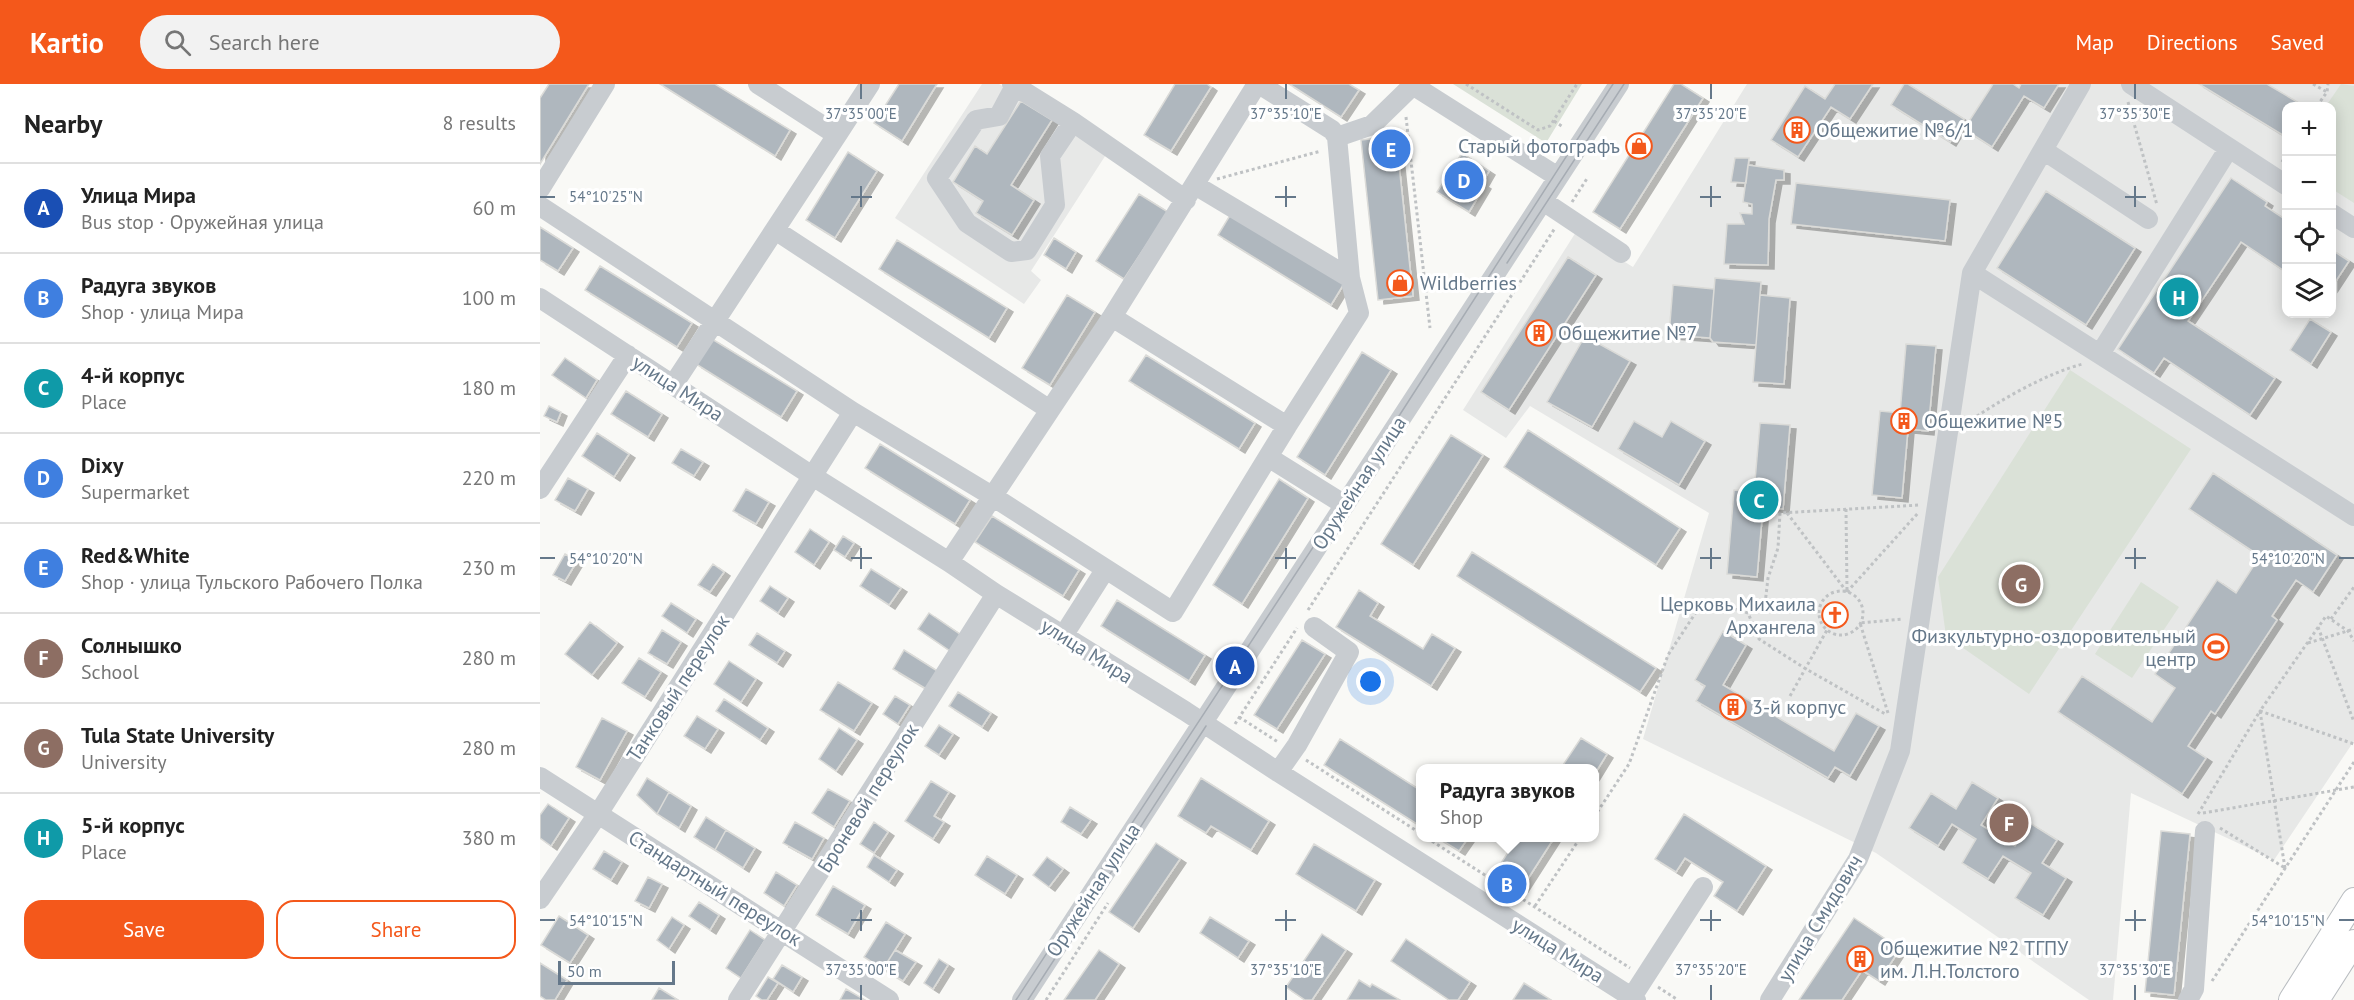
<!DOCTYPE html>
<meta charset="utf-8">
<style>
:root{--surface:#fff;--page:#f2f2f2;--text:#222;--muted:#767676;--line:#e0e0e0;--accent:#f4581b}
body{margin:0;font-family:"PT Sans",sans-serif;background:var(--page);color:var(--text)}
.controls{position:absolute;right:18px;top:18px;display:grid;overflow:hidden;border-radius:12px;box-shadow:0 3px 15px #0003}
.controls button{width:54px;height:54px;display:grid;place-items:center;padding:0;border:0;border-bottom:2px solid var(--line);background:var(--surface);color:var(--text);font:30px sans-serif}
.scale{position:absolute;left:18px;bottom:15px;width:117px;box-sizing:border-box;padding-left:6px;border:3px solid #65788a;border-top:0;font-size:16px;line-height:21px;white-space:nowrap;color:#65788a;-webkit-text-stroke:4px #fff;paint-order:stroke}
.you{position:absolute;left:831px;top:598px;width:21px;height:21px;margin:-15px;border:4px solid #fff;border-radius:50%;background:#1a73e8;box-shadow:0 0 0 9px #1a73e833}
.badge{display:grid;place-items:center;width:39px;height:39px;border-radius:50%;background:var(--accent);color:#fff;font-size:20px;font-weight:700}
.pin{position:absolute;translate:-50% -50%;border:3px solid #fff;box-shadow:0 2px 6px #0006}
.popup{position:absolute;left:876px;top:680px;width:183px;height:78px;box-sizing:border-box;display:grid;place-content:center;border-radius:12px;background:var(--surface);filter:drop-shadow(0 2px 4px #0005);font-size:20px;white-space:nowrap;color:var(--muted)}
.popup b{font-size:22px;color:var(--text)}
.popup::after{content:'';position:absolute;left:50%;top:100%;margin-left:-12px;border:12px solid transparent;border-top-color:var(--surface)}
.list{margin:0;padding:0;list-style:none}
h2{display:flex;justify-content:space-between;align-items:center;height:78px;margin:0;padding:0 24px;font-size:26px}
h2 small{font-size:20px;font-weight:400;color:var(--muted)}
.list li{display:grid;grid-template-columns:39px 1fr auto;gap:18px;align-items:center;box-sizing:border-box;height:90px;padding:0 24px;border-top:2px solid var(--line)}
.list b{display:block;font-size:22px;white-space:nowrap}
.list p{margin:0;font-size:20px;white-space:nowrap;color:var(--muted)}
.list em{font-size:20px;font-style:normal;color:var(--muted)}
.actions{display:flex;gap:12px;padding:18px 24px}
.actions a{flex:1;padding:14px 0;border:2px solid var(--accent);border-radius:18px;text-align:center;font-size:21px;color:var(--accent)}
.actions .main{background:var(--accent);color:#fff}
.icon{flex:none;width:33px;height:33px;fill:none;stroke:currentColor;stroke-width:2;stroke-linecap:round;stroke-linejoin:round}
.map{position:relative;flex:none;width:1814px;height:916px;overflow:hidden}
header{display:flex;align-items:center;gap:36px;box-sizing:border-box;height:84px;padding:0 30px;background:var(--accent);color:#fff}
header strong{font-size:28px}
nav{display:flex;gap:33px;margin-inline-start:auto;font-size:21px}
.search{width:420px;height:54px;background:var(--page);display:flex;align-items:center;gap:15px;box-sizing:border-box;padding:0 21px;border-radius:33px;color:var(--muted);font-size:22px}
main{display:flex}
aside{flex:1;background:var(--surface)}
.map>svg:first-child{display:block}
.built{fill:#e7e8e7;fill-rule:evenodd}
.green{fill:#dae1d7}
.building{fill:#afb7be;stroke:#dbdbd8;stroke-width:1.5;filter:url(#shadow)}
.lines{fill:none;stroke-linecap:round;stroke-linejoin:round}
.major-casing{stroke:#b9bdc1;stroke-width:26}
.path{stroke:#bfc2c4;stroke-width:3;stroke-dasharray:3 3;stroke-linecap:butt}
.minor{stroke:#c8ccd0;stroke-width:20}
.major{stroke:#fff;stroke-width:24}
.tram{stroke:#a6acb3;stroke-width:1.5}
.ticks{fill:none;stroke:#65788a;stroke-width:2}
.labels{text-anchor:middle;dominant-baseline:central;stroke-width:6;stroke-linejoin:round;paint-order:stroke}
.poi-label{font-size:20px;fill:#65788a;stroke:#fff;text-anchor:start}
.street-label{font-size:20px;fill:#65788a;stroke:#fff}
.ticks-label{font-size:15px;text-anchor:middle;fill:#65788a;stroke:#fff;stroke-width:6;stroke-linejoin:round;paint-order:stroke}
</style>
<header>
<strong>Kartio</strong>
<div class="search"><svg class="icon" aria-label="search" viewBox="0 0 24 24"><circle cx="10" cy="10" r="6"/><path d="M15 15l6 6"/></svg>Search here</div>
<nav><a>Map</a><a>Directions</a><a>Saved</a></nav>
</header>
<main>
<aside>
<h2>Nearby<small>8 results</small></h2>
<ul class="list">
<li><span class="badge" style="background:#1a4fb4">A</span><div><b>Улица Мира</b><p>Bus stop · Оружейная улица</p></div><em>60 m</em></li>
<li><span class="badge" style="background:#3f7fe0">B</span><div><b>Радуга звуков</b><p>Shop · улица Мира</p></div><em>100 m</em></li>
<li><span class="badge" style="background:#0f9aa8">C</span><div><b>4-й корпус</b><p>Place</p></div><em>180 m</em></li>
<li><span class="badge" style="background:#3f7fe0">D</span><div><b>Dixy</b><p>Supermarket</p></div><em>220 m</em></li>
<li><span class="badge" style="background:#3f7fe0">E</span><div><b>Red&amp;White</b><p>Shop · улица Тульского Рабочего Полка</p></div><em>230 m</em></li>
<li><span class="badge" style="background:#8d6e63">F</span><div><b>Солнышко</b><p>School</p></div><em>280 m</em></li>
<li><span class="badge" style="background:#8d6e63">G</span><div><b>Tula State University</b><p>University</p></div><em>280 m</em></li>
<li><span class="badge" style="background:#0f9aa8">H</span><div><b>5-й корпус</b><p>Place</p></div><em>380 m</em></li>
</ul>
<div class="actions"><a class="main">Save</a><a>Share</a></div>
</aside>
<div class="map">
<svg width="1814" height="916" viewBox="0 0 1814 916">
<defs>
<filter id="shadow"><feDropShadow dx="6" dy="4" stdDeviation="0" flood-color="#0004"/></filter>
</defs>
<rect width="100%" height="100%" fill="#f9f9f6"/>
<!-- built -->
<path class="built" d="M442 0H459L569 66 491 187 501 196 484 220 355 134Z
M1207 0H1814V657L1734 776 1591 709 1573 916H1549L1336 769 1103 655 1169 429 990 322 966 354 923 326 1036 148 1093 183ZM1746 22H1792V230H1746Z"/>
<!-- green -->
<path class="green" d="M913 0H1042L1006 59Z
M1801 0 1814 2V119L1792 105V22H1786Z
M1530 286 1651 365 1489 610 1406 552 1398 493Z
M1601 498 1639 523 1592 594 1555 570Z"/>
<!-- building -->
<path class="building" d="M9 0H49L0 80V14Z
M120 0H175L250 46 235 72Z
M359 0H397L362 57 334 39Z
M635 0H667L671 3 631 67 604 51Z
M749 0H809L819 6 801 33Z
M1134 0H1141L1163 14 1080 145 1053 128Z
M1295 0H1333L1310 35 1291 23 1258 73 1231 56 1265 2 1285 15Z
M1364 0H1368L1424 35 1410 58 1351 21Z
M1453 0H1473L1479 4 1481 0H1519L1504 24 1484 12 1452 63 1424 45Z
M1659 0H1727L1764 22H1746V53Z
M481 17 512 36 471 101 494 116 472 151 436 129 443 117 413 98 435 62 447 70Z
M856 52 873 212 838 216 821 56Z
M308 68 337 87 295 154 266 136Z
M922 69 949 87 942 99 945 101 929 128 897 108Z
M1195 74H1209L1206 99 1191 98Z
M1208 81 1244 86V96H1236L1229 135 1228 181 1184 180 1187 140H1204L1200 129 1212 130V120L1203 118Z
M1691 94 1727 118 1725 122 1746 136V188L1701 158 1648 237 1735 294 1710 331 1624 274 1614 289 1578 265Z
M1256 99 1410 116 1405 157 1251 140Z
M1506 107 1595 164 1546 241 1457 184Z
M599 110 628 128 584 195 556 177Z
M692 128 805 198 791 221 678 151Z
M0 143 33 164 18 187 0 176Z
M514 154 536 168 526 185 504 171Z
M357 156 467 224 449 254 339 185Z
M1792 166 1809 177 1792 203Z
M1028 173 1056 191 969 326 941 308Z
M60 182 152 239 137 263 45 206Z
M1175 194 1221 198 1216 261 1173 258 1170 254Z
M1133 201 1174 205 1170 254 1129 251Z
M527 211 555 228 510 301 482 284Z
M1220 211 1250 214 1244 300 1213 298Z
M1770 235 1791 248 1771 280 1750 266Z
M1045 252 1090 277 1052 343 1007 318Z
M172 255 257 307 241 333 156 280Z
M1366 260 1396 262 1388 347 1368 345 1362 414 1332 411 1340 327 1360 329Z
M822 268 851 286 785 391 757 373Z
M606 271 715 339 699 365 589 297Z
M25 274 57 296 46 314 12 291Z
M86 307 122 330 108 353 71 330Z
M9 322 21 328 17 338 4 332Z
M1094 337 1122 353 1131 337 1165 357 1139 401 1078 365Z
M1220 339 1250 341 1243 425 1223 423 1217 493 1187 490 1194 406 1214 408Z
M988 346 1140 444 1116 481 964 383Z
M57 349 89 370 74 393 42 372Z
M911 351 943 371 873 481 841 460Z
M340 360 430 416 415 440 325 384Z
M141 365 163 378 154 392 132 379Z
M1673 389 1797 471 1773 508 1756 496 1732 532 1737 536 1675 630 1671 627 1648 662 1666 674 1642 710 1518 628 1542 592 1612 638 1635 604 1615 590 1677 496 1696 509 1720 472 1649 425Z
M28 394 48 405 35 427 15 416Z
M739 395 768 414 702 520 673 501Z
M206 405 229 418 216 440 193 427Z
M452 432 539 486 523 512 435 458Z
M270 445 289 458 274 481 255 468Z
M303 452 314 459 305 473 294 466Z
M932 468 1116 584 1100 608 917 492Z
M25 470 37 477 25 497 13 491Z
M173 480 184 488 170 508 158 501Z
M331 485 361 504 349 521 320 502Z
M230 502 248 514 238 529 220 517Z
M819 506 838 519 830 532 883 565 892 550 915 564 891 602 796 543Z
M577 516 665 571 649 597 561 542Z
M131 519 156 535 147 549 122 532Z
M389 529 424 553 413 569 378 545Z
M50 538 77 559 52 591 25 570Z
M122 546 141 558 127 580 108 569Z
M1183 547 1206 561 1183 601 1294 667 1316 629 1339 642 1310 692 1295 683 1288 694 1156 617 1165 602 1155 596Z
M217 549 245 567 237 579 209 561Z
M762 556 785 570 737 645 714 631Z
M364 566 399 588 388 606 353 585Z
M99 574 121 588 105 613 82 599Z
M189 577 216 595 201 618 174 600Z
M298 598 332 619 314 647 280 626Z
M418 608 451 629 442 643 409 622Z
M355 612 370 621 358 640 343 630Z
M184 615 228 644 220 656 176 627Z
M157 632 178 645 165 665 144 652Z
M62 634 87 647 60 696 36 683Z
M399 641 413 650 399 671 385 662Z
M299 644 317 656 296 687 279 675Z
M1041 654 1067 670 1054 691V684H1021Z
M800 655 880 706V742L784 681Z
M107 694 129 708 117 730 97 711Z
M661 694 729 737 711 766 671 742 666 749 638 732Z
M391 697 409 708 394 732 404 738 393 755 365 737Z
M1432 698 1458 714 1441 741 1475 762 1490 739 1517 756 1502 779 1526 794 1503 831 1475 814 1491 789 1463 772 1448 795 1422 779 1436 755 1412 740 1398 762 1369 744 1391 709 1416 725Z
M288 705 310 717 294 743 272 729Z
M129 708 151 722 139 744 117 730Z
M8 720 29 734 11 762 0 754V731Z
M530 723 551 736 541 750 521 738Z
M1144 730 1226 782 1197 827 1174 812 1183 798 1145 774 1136 788 1115 775Z
M166 733 186 746 175 766 154 753Z
M255 738 284 754 272 775 243 759Z
M334 738 348 748 334 769 320 760Z
M186 746 215 764 203 784 175 766Z
M1621 747 1650 750 1634 911 1605 908Z
M898 754H928L919 767Z
M977 754H1014L982 804 956 787Z
M616 759 640 775 593 844 569 828Z
M774 760 835 796 816 827 756 790Z
M64 767 82 778 71 796 53 785Z
M334 771 357 786 349 798 327 783Z
M447 772 477 791 465 810 435 791Z
M507 773 523 785 509 803 493 791Z
M236 788 257 801 244 822 224 809Z
M108 793 122 800 109 824 95 817Z
M293 802 325 821 308 850 276 831Z
M159 818 179 831 170 846 149 832Z
M19 832 48 851 30 879 1 861Z
M132 833 144 841 129 865 117 856Z
M670 833 709 857 698 874 660 849Z
M1314 834 1360 865 1339 897 1322 886 1302 916H1259Z
M346 838 365 850 343 885 324 873Z
M210 846 225 856 201 894 186 884Z
M782 850 806 866 772 916H765L746 903Z
M866 855 930 898 918 916H909L851 877Z
M355 866 376 878 363 897 343 885Z
M559 866 579 880 555 916H524Z
M399 875 408 881 393 905 384 899Z
M0 879 27 896 15 916H6L0 912Z
M242 881 262 893 253 908 233 895Z
M228 893 238 899 227 916H222L216 912Z
M819 896 830 903 832 900 860 916H807Z
M984 899 1011 916H973Z
M119 904 138 916H112Z
M306 905 325 916H300Z"/>
<g class="lines">
<!-- major casing -->
<g class="major-casing">
<path id="major" d="M1751 916 1814 816
M1777 916 1814 858"/>
</g>
<!-- path -->
<path class="path" d="M926 0 998 46 1010 42 1037 0
M1773 0 1787 8
M1588 18 1617 121
M1777 22 1787 8 1788 0
M866 33 890 244
M1014 37 1023 43
M1742 78 1746 71
M677 95 781 67
M1032 118 1048 93
M1427 339C1458 317 1507 289 1543 280
M1306 425 1307 506
M1247 429 1307 508
M1279 529a22 22 0 1 1 44 0a22 22 0 1 1-44 0Z
M1307 508 1378 429
M1225 520 1279 527
M768 526 1015 144
M1209 528 1225 520 1228 494 1238 464 1240 429 1380 421
M1791 535 1814 503
M1778 543 1814 638
M1768 559 1814 545
M1250 612 1287 546
M1348 629 1320 539 1363 535
M699 633 738 658
M695 640 757 544
M766 676 880 749
M1663 729 1814 703
M1658 730 1720 627 1814 660
M1054 733 1089 680 1128 571 1164 516 1208 529 1219 555 1266 585 1347 631
M1680 744 1745 784
M887 754 1090 884
M1745 784 1720 627 1786 532 1808 547 1814 557
M995 822 1040 754
M1672 897 1814 678
M1118 903 1138 916
M506 916 568 819"/>
<!-- minor -->
<path class="minor" d="M472 0 533 38 646 116
M719 0 792 46 797 53 832 41 873 1
M871 0 1018 93
M1591 0 1746 101
M475 2 459 32 436 36 397 94 427 139 471 168 487 166 515 121 510 72 533 38
M297 51 330 0
M1503 66 1608 135
M655 101 810 194 797 53
M0 105 65 0
M1003 117 1081 169
M0 122 313 328 452 412 633 528 747 342
M1792 130 1814 144
M235 146 510 326 409 478
M1432 189 1814 432
M0 214 274 393 409 478 456 510 645 627 738 688 1096 916
M572 233 747 342 819 229 810 194
M1560 270 1689 64
M133 301 297 51 218 0
M510 326 572 233 717 0
M728 373 805 421
M0 405 88 271
M523 552 565 486
M738 688 757 661 809 568 774 543
M0 693 349 916
M0 815 58 730 313 328
M1092 913 1163 803
M198 916 456 510
M482 916 1079 0
M1230 916 1318 775 1360 667 1432 189 1541 0
M1648 916 1654 905 1665 747"/>
<!-- major -->
<use href="#major" class="major"/>
<!-- tram -->
<path class="tram" d="M967 179 1084 0
M476 916 848 349 1073 0
M488 916 666 642"/>
</g>
<!-- ticks -->
<path class="ticks" d="M321 0V15M746 0V15M1171 0V15M1595 0V15M321 102V123M746 102V123M1171 102V123M1595 102V123M0 113H15M311 113H332M735 113H756M1160 113H1181M1585 113H1606M321 464V485M746 464V485M1171 464V485M1595 464V485M0 474H15M311 474H332M735 474H756M1160 474H1181M1585 474H1606M1799 474H1814M321 826V847M746 826V847M1171 826V847M1595 826V847M0 836H15M311 836H332M735 836H756M1160 836H1181M1585 836H1606M1799 836H1814M321 901V916M746 901V916M1171 901V916M1595 901V916"/>
<!-- icons -->
<defs>
<g id="building-ring" transform="scale(1.35)"><circle r="9.5" fill="#fff" stroke="#f4581b" stroke-width="1.5"/><path d="M-4-6H4V6H1V3H-1V6H-4ZM-2.5-4.3h1.7v1.8h-1.7ZM.8-4.3h1.7v1.8H.8ZM-2.5-1h1.7V.8h-1.7ZM.8-1h1.7V.8H.8Z" fill="#f4581b"/></g>
<g id="shop-ring" transform="scale(1.35)"><circle r="9.5" fill="#fff" stroke="#f4581b" stroke-width="1.5"/><path d="M-5-2.5h2.3a2.7 3.5 0 0 1 5.4 0H5L5.5 6h-11ZM-1.5-2.5h3a1.5 2.3 0 0 0-3 0Z" fill="#f4581b"/></g>
<g id="church-ring" transform="scale(1.35)"><circle r="9.5" fill="#fff" stroke="#f4581b" stroke-width="1.5"/><path d="M-1.2-6h2.4v3.5h3.3v2.4h-3.3V6h-2.4V-.1h-3.3v-2.4h3.3Z" fill="#f4581b"/></g>
<g id="stadium-ring" transform="scale(1.35)"><circle r="9.5" fill="#fff" stroke="#f4581b" stroke-width="1.5"/><path d="M0-5a6.5 5 0 1 0 0 10a6.5 5 0 1 0 0-10ZM-3.5-1.8h7v3.6h-7Z" fill="#f4581b"/></g>
</defs>
<g fill-rule="evenodd">
<use href="#building-ring" x="1257" y="46"/>
<use href="#shop-ring" x="1099" y="62"/>
<use href="#shop-ring" x="860" y="199"/>
<use href="#building-ring" x="999" y="249"/>
<use href="#building-ring" x="1364" y="337"/>
<use href="#church-ring" x="1295" y="531"/>
<use href="#stadium-ring" x="1676" y="563"/>
<use href="#building-ring" x="1193" y="623"/>
<use href="#building-ring" x="1320" y="875"/>
</g>
<g class="labels">
<!-- poi labels -->
<g class="poi-label">
<text x="1276" y="46">Общежитие №6/1</text>
<text x="1080" y="62" text-anchor="end">Старый фотографъ</text>
<text x="880" y="199">Wildberries</text>
<text x="1018" y="249">Общежитие №7</text>
<text x="1384" y="337">Общежитие №5</text>
<text x="1276" y="520" text-anchor="end">Церковь Михаила<tspan x="1276" dy="23">Архангела</tspan></text>
<text x="1656" y="552" text-anchor="end">Физкультурно-оздоровительный<tspan x="1656" dy="23">центр</tspan></text>
<text x="1212" y="623">3-й корпус</text>
<text x="1340" y="864">Общежитие №2 ТГПУ<tspan x="1340" dy="23">им. Л.Н.Толстого</tspan></text>
</g>
<!-- street labels -->
<g class="street-label">
<text transform="translate(138 304) rotate(33)">улица Мира</text>
<text transform="translate(819 399) rotate(-57)">Оружейная улица</text>
<text transform="translate(547 567) rotate(32)">улица Мира</text>
<text transform="translate(138 604) rotate(-57)">Танковый переулок</text>
<text transform="translate(328 714) rotate(-58)">Броневой переулок</text>
<text transform="translate(175 804) rotate(32)">Стандартный переулок</text>
<text transform="translate(553 806) rotate(-57)">Оружейная улица</text>
<text transform="translate(1280 834) rotate(-59)">улица Смидович</text>
<text transform="translate(1018 866) rotate(32)">улица Мира</text>
</g>
</g>
<g class="ticks-label">
<text x="321" y="35">37°35'00"E</text>
<text x="746" y="35">37°35'10"E</text>
<text x="1171" y="35">37°35'20"E</text>
<text x="1595" y="35">37°35'30"E</text>
<text x="66" y="118">54°10'25"N</text>
<text x="66" y="480">54°10'20"N</text>
<text x="1748" y="480">54°10'20"N</text>
<text x="66" y="842">54°10'15"N</text>
<text x="1748" y="842">54°10'15"N</text>
<text x="321" y="891">37°35'00"E</text>
<text x="746" y="891">37°35'10"E</text>
<text x="1171" y="891">37°35'20"E</text>
<text x="1595" y="891">37°35'30"E</text>
</g>
</svg>
<div class="controls">
<button>+</button>
<button>−</button>
<button><svg class="icon" aria-label="locate" viewBox="0 0 24 24"><circle cx="12" cy="12" r="6"/><path d="M12 2v4M12 18v4M2 12h4M18 12h4"/></svg></button>
<button><svg class="icon" aria-label="layers" viewBox="0 0 24 24"><path d="M12 4l9 5-9 5-9-5zM3 14l9 5 9-5"/></svg></button>
</div>
<div class="scale">50 m</div>
<div class="you"></div>
<div class="pin badge" style="left:695px;top:582px;background:#1a4fb4">A</div>
<div class="pin badge" style="left:967px;top:800px;background:#3f7fe0">B</div>
<div class="popup"><b>Радуга звуков</b>Shop</div>
<div class="pin badge" style="left:1219px;top:416px;background:#0f9aa8">C</div>
<div class="pin badge" style="left:924px;top:96px;background:#3f7fe0">D</div>
<div class="pin badge" style="left:851px;top:65px;background:#3f7fe0">E</div>
<div class="pin badge" style="left:1469px;top:739px;background:#8d6e63">F</div>
<div class="pin badge" style="left:1481px;top:500px;background:#8d6e63">G</div>
<div class="pin badge" style="left:1639px;top:213px;background:#0f9aa8">H</div>
</div>
</main>
